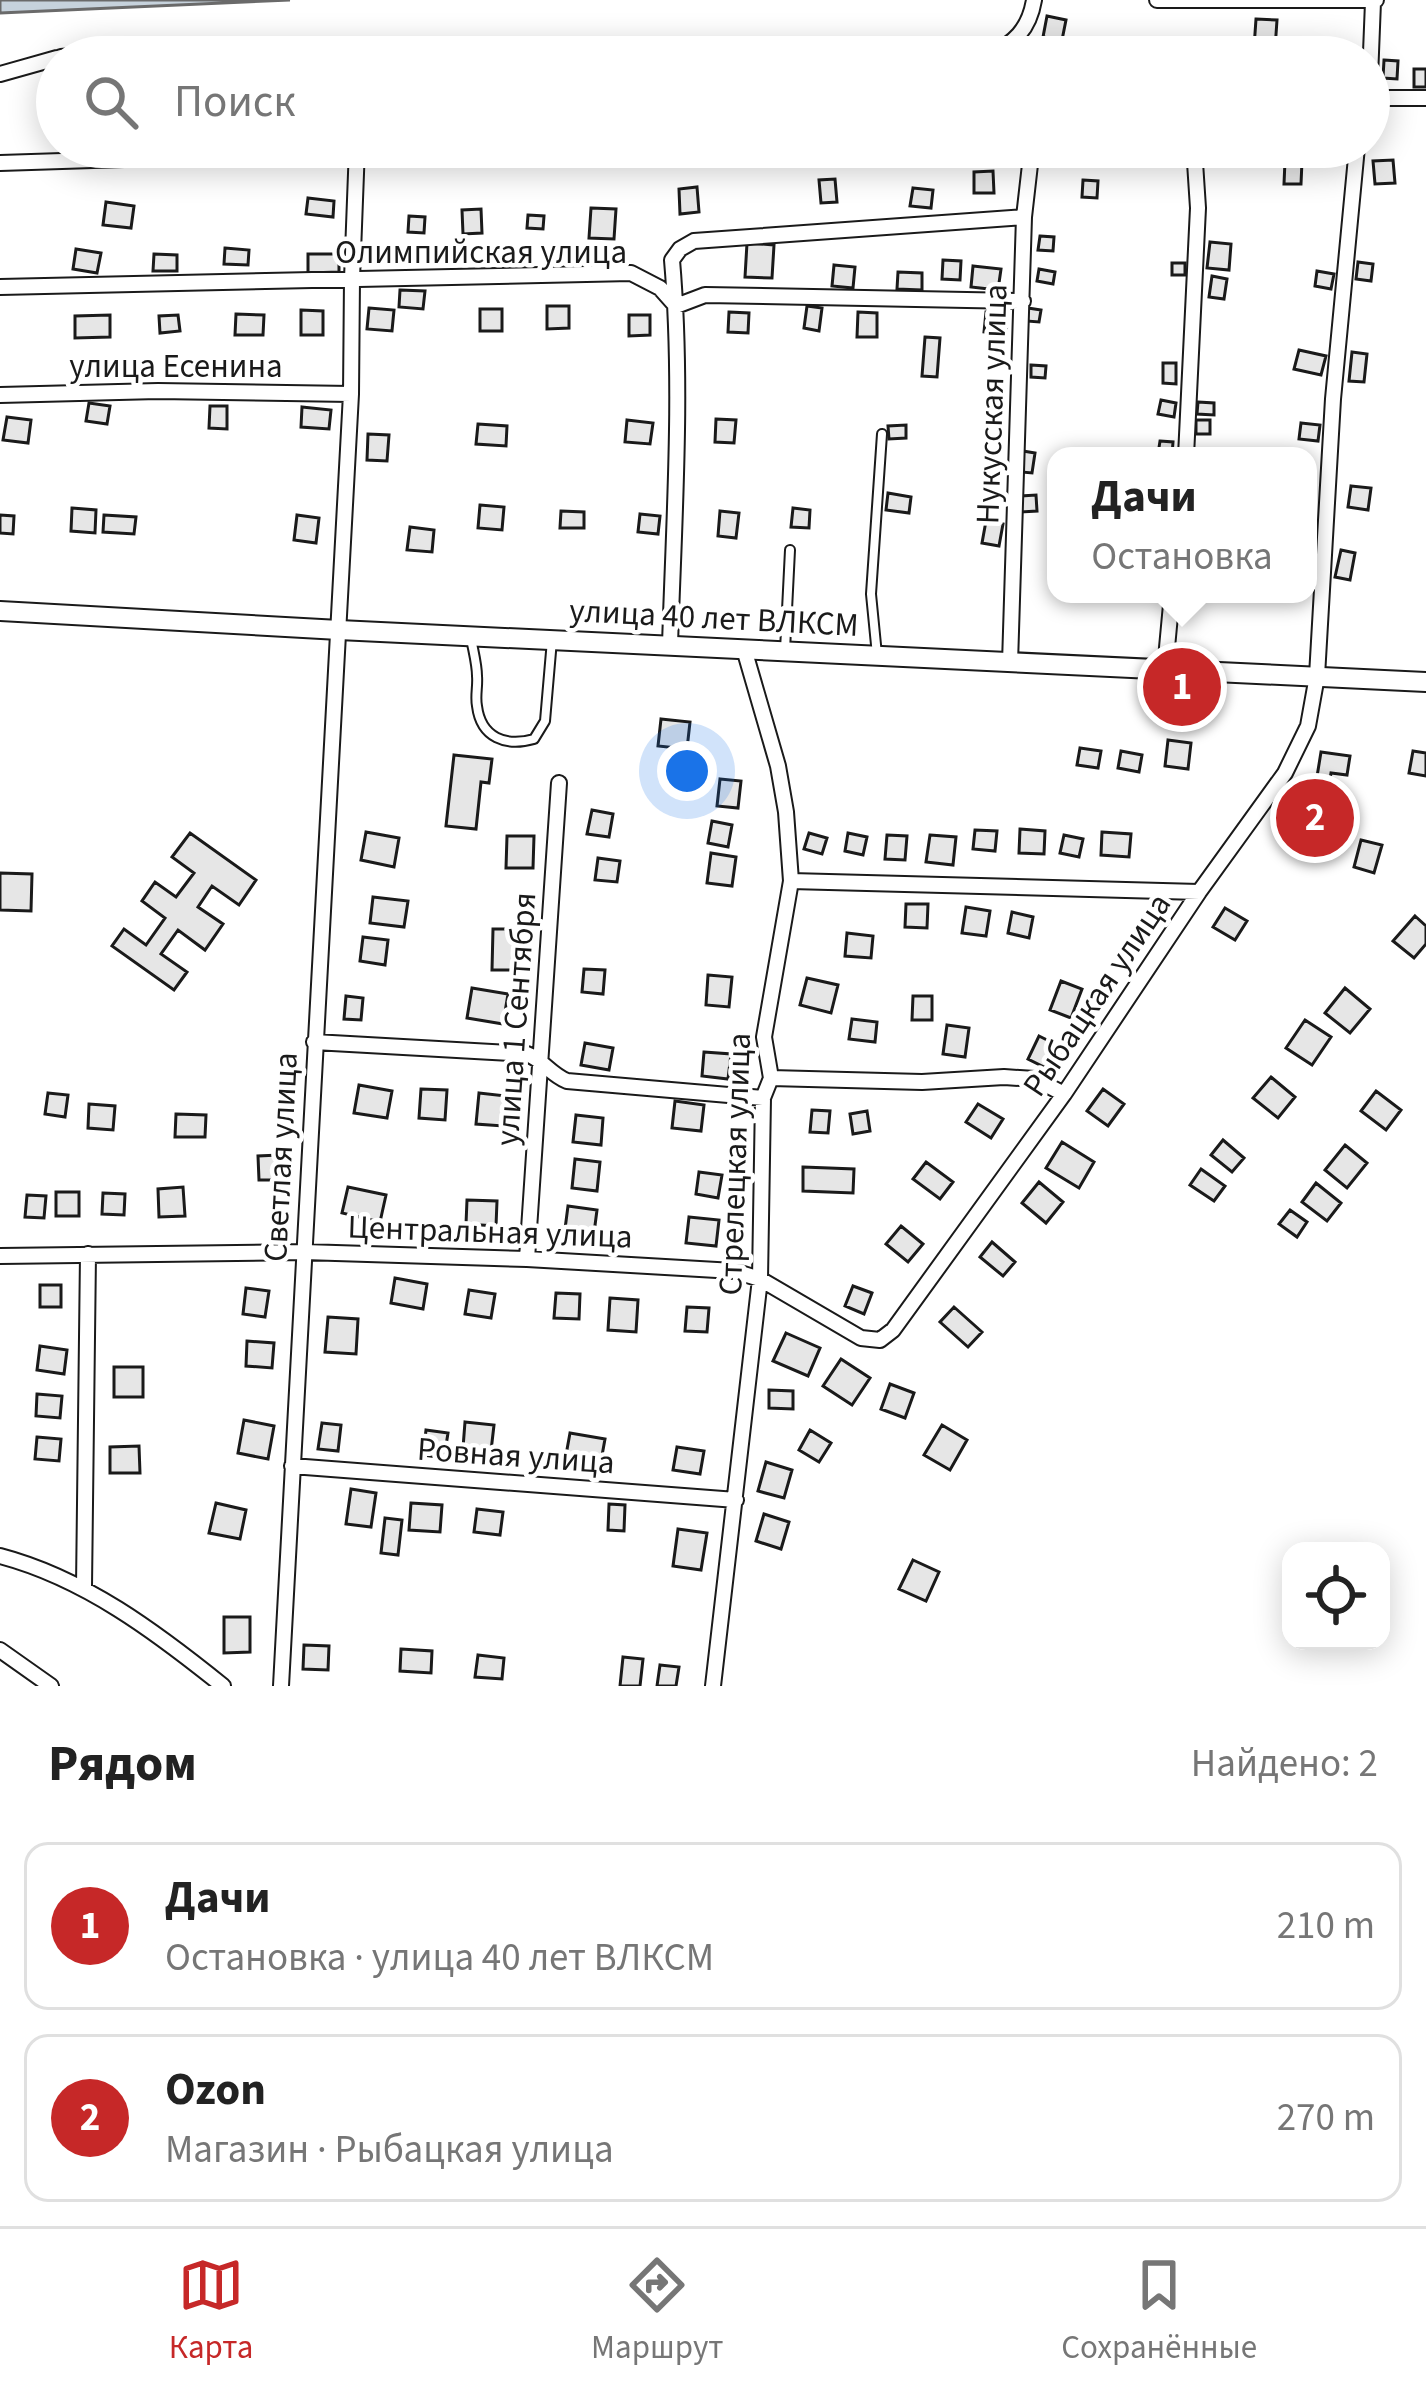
<!DOCTYPE html>
<html lang="ru">
<meta charset="utf-8">
<style>
:root{--surface:#fff;--page:#f2f2f2;--text:#222;--muted:#767676;--line:#e0e0e0;--accent:#c62828}
body{margin:0;font-family:"Source Sans 3",sans-serif;background:var(--page);color:var(--text)}
.controls{position:absolute;right:36px;bottom:36px;display:grid;overflow:hidden;border-radius:24px;box-shadow:0 6px 30px #0003}
.controls button{width:108px;height:108px;display:grid;place-items:center;padding:0;border:0;border-bottom:3px solid var(--line);background:var(--surface);color:var(--text);font:60px sans-serif}
.you{position:absolute;left:687px;top:771px;width:42px;height:42px;margin:-30px;border:9px solid #fff;border-radius:50%;background:#1a73e8;box-shadow:0 0 0 18px #1a73e833}
.badge{display:grid;place-items:center;width:78px;height:78px;border-radius:50%;background:var(--accent);color:#fff;font-size:39px;font-weight:700}
.pin{position:absolute;translate:-50% -50%;border:6px solid #fff;box-shadow:0 3px 12px #0006}
.popup{position:absolute;left:1047px;top:447px;width:270px;height:156px;box-sizing:border-box;display:grid;place-content:center;border-radius:24px;background:var(--surface);filter:drop-shadow(0 3px 9px #0005);font-size:39px;white-space:nowrap;color:var(--muted)}
.popup b{font-size:45px;color:var(--text)}
.popup::after{content:'';position:absolute;left:50%;top:100%;margin-left:-24px;border:24px solid transparent;border-top-color:var(--surface)}
.list{margin:0;padding:0;list-style:none}
h2{display:flex;justify-content:space-between;align-items:center;height:156px;margin:0;padding:0 48px;font-size:51px}
h2 small{font-size:39px;font-weight:400;color:var(--muted)}
.list li{display:grid;grid-template-columns:78px 1fr auto;gap:36px;align-items:center;box-sizing:border-box;height:168px;margin:0 24px 24px;padding:0 24px;border:3px solid var(--line);border-radius:24px}
.list b{display:block;font-size:45px;white-space:nowrap}
.list p{margin:0;font-size:39px;white-space:nowrap;color:var(--muted)}
.list em{font-size:39px;font-style:normal;color:var(--muted)}
.icon{flex:none;width:66px;height:66px;fill:none;stroke:currentColor;stroke-width:2;stroke-linecap:round;stroke-linejoin:round}
.map{position:relative;flex:none;width:1426px;height:1686px;overflow:hidden}
.search{position:absolute;background:var(--surface);box-shadow:0 6px 30px #0003;left:36px;right:36px;top:36px;height:132px;display:flex;align-items:center;gap:30px;box-sizing:border-box;padding:0 42px;border-radius:66px;color:var(--muted);font-size:45px}
.sheet{height:540px;background:var(--surface)}
nav{display:flex;justify-content:space-around;align-items:center;box-sizing:border-box;height:168px;border-top:3px solid var(--line);background:var(--surface);font-size:33px;color:var(--muted)}
nav a{display:grid;justify-items:center;gap:6px}
nav .on{color:var(--accent)}
.map>svg:first-child{display:block}
.water{fill:#c6d2dc;stroke:#6a6a6a;stroke-width:3}
.building{fill:#e6e6e6;stroke:#1a1a1a;stroke-width:3}
.lines{fill:none;stroke-linecap:round;stroke-linejoin:round}
.service-casing{stroke:#1a1a1a;stroke-width:12}
.minor-casing{stroke:#1a1a1a;stroke-width:18}
.tertiary-casing{stroke:#1a1a1a;stroke-width:22}
.service{stroke:#fff;stroke-width:8}
.minor{stroke:#fff;stroke-width:14}
.tertiary{stroke:#fff;stroke-width:18}
.labels{text-anchor:middle;dominant-baseline:central;stroke-width:9;stroke-linejoin:round;paint-order:stroke}
.street-label{font-size:33px;fill:#1a1a1a;stroke:#fff}
</style>
<div class="map">
<svg width="1426" height="1686" viewBox="0 0 1426 1686">
<rect width="100%" height="100%" fill="#fff"/>
<!-- water -->
<path class="water" d="M0 0H290L0 13Z"/>
<!-- building -->
<path class="building" d="M1047 16 1066 20 1062 40 1043 37Z
M1256 19 1277 20 1275 49 1254 48Z
M1384 60 1398 61 1397 79 1383 78Z
M1414 69H1426V87H1414Z
M1393 160 1395 183 1375 184 1373 161Z
M1285 161H1302L1301 184H1284Z
M993 171 994 193H974V172Z
M835 179 837 202 821 203 819 180Z
M1083 180 1098 181 1097 198 1082 197Z
M697 187 699 212 680 214 679 189Z
M913 188 933 190 931 208 910 206Z
M308 198 334 201 333 217 306 214Z
M106 202 134 206 131 228 103 225Z
M591 208 616 209 614 239 589 238Z
M481 209 482 233 463 234 462 210Z
M528 215 544 216 543 229 527 228Z
M409 216 425 217 424 233 408 232Z
M1040 236 1054 237 1053 251 1038 250Z
M1210 242 1231 244 1229 270 1207 268Z
M747 243 774 245 772 278 745 277Z
M225 248 249 250 248 265 224 264Z
M76 249 101 253 97 273 73 269Z
M154 254 177 255V271H153Z
M308 254H339V272L308 273Z
M943 260 961 261 960 280 942 279Z
M1358 262 1373 264 1371 281 1356 279Z
M1172 263H1185V275H1172Z
M834 265 855 267 853 288 832 286Z
M973 266 1001 269 998 290 971 287Z
M1039 269 1055 272 1053 284 1037 281Z
M1317 271 1334 274 1331 289 1315 286Z
M898 272 922 273V290L897 289Z
M1212 276 1227 279 1224 299 1209 297Z
M400 290 425 291 423 309 399 307Z
M547 306H569V328L547 329Z
M807 306 822 308 819 331 804 328Z
M369 308 394 310 392 331 367 329Z
M1028 308 1041 310 1039 322 1026 321Z
M480 309H502V331H480Z
M301 310 323 311V335H301Z
M729 312 749 313 748 333 728 332Z
M858 312 877 313V337H857Z
M986 312 1008 313 1006 334 984 332Z
M236 314 264 315 263 335H235Z
M110 315V337L75 338V316Z
M178 315 180 331 160 333 159 316Z
M629 315H650V335L629 336Z
M925 337 940 338 937 377 922 376Z
M1299 350 1326 356 1321 375 1294 369Z
M1352 352 1367 354 1364 382 1349 381Z
M1163 363H1176V384L1163 383Z
M1031 365 1046 366 1045 378 1031 377Z
M1161 400 1176 403 1174 417 1158 414Z
M1198 402 1214 403V415L1197 414Z
M89 403 110 406 107 424 86 421Z
M210 406H227V429L209 428Z
M302 407 331 410 329 429 301 427Z
M7 417 31 420 28 443 3 440Z
M716 419 736 420 734 443 715 442Z
M627 420 653 423 650 444 625 442Z
M1196 420H1210V434H1196Z
M1301 423 1320 425 1318 441 1299 439Z
M478 424 507 426 506 446 476 444Z
M906 425V438L889 439 888 426Z
M368 434 389 435 387 461 367 460Z
M1160 441 1173 442 1172 455 1158 454Z
M1023 451 1035 453 1032 473 1021 472Z
M1351 486 1371 488 1368 510 1348 507Z
M888 493 911 497 909 513 886 510Z
M1036 495 1037 511 1021 512V496Z
M480 505 504 507 502 530 478 528Z
M72 508 96 510 95 533 71 531Z
M793 508 810 510 809 528 791 527Z
M561 511 584 512V528H560Z
M720 511 739 513 736 538 718 536Z
M640 514 660 516 658 534 638 532Z
M0 515 14 516 13 534 0 533Z
M104 515 136 517 134 534 103 532Z
M297 515 319 518 316 543 294 540Z
M986 521 1003 524 999 546 982 543Z
M410 527 434 530 432 552 407 550Z
M1341 550 1355 553 1350 580 1335 577Z
M661 719 690 722 687 749 658 746Z
M1168 740 1191 743 1188 769 1165 766Z
M1080 748 1101 751 1098 768 1077 765Z
M1121 751 1142 755 1139 772 1118 768Z
M1413 751 1426 753V776L1409 773Z
M1321 752 1350 756 1347 775 1331 773 1328 791 1315 789Z
M454 755 492 759 489 783 481 782 476 829 446 826Z
M720 779 741 781 738 808 717 806Z
M1315 802 1354 813 1346 838 1308 827Z
M592 810 613 814 609 837 587 834Z
M712 821 732 825 728 847 708 843Z
M1020 829 1045 831 1044 854 1019 853Z
M975 830 997 831 995 851 973 849Z
M366 832 399 838 394 867 361 860Z
M1102 832 1131 834 1129 857 1101 855Z
M190 833 256 880 239 905 212 886 198 907 223 924 205 950 178 930 161 954 187 972 174 990 112 946 124 929 146 945 165 918 142 901 155 882 176 897 194 873 172 857Z
M809 833 827 838 822 854 804 849Z
M848 833 867 837 863 855 845 851Z
M887 835 907 836 905 860 885 859Z
M930 835 956 837 953 865 926 862Z
M1064 835 1083 839 1079 857 1060 853Z
M507 836H534L533 868H506Z
M1361 840 1382 845 1374 873 1354 867Z
M711 853 736 857 732 886 707 883Z
M598 858 620 861 617 882 595 880Z
M0 873 32 874 31 911 0 910Z
M373 897 408 901 404 927 370 923Z
M906 904H928L927 928 905 927Z
M966 907 990 911 986 936 962 933Z
M1225 908 1247 921 1235 940 1213 927Z
M1012 912 1033 917 1029 938 1008 933Z
M1415 916 1426 926V944L1414 958 1393 941Z
M493 929H521L520 970H492Z
M847 933 873 936 871 958 845 956Z
M363 937 388 940 385 965 360 961Z
M584 969 605 970 603 994 582 992Z
M708 975 732 977 729 1007 706 1005Z
M807 978 838 985 831 1013 800 1005Z
M1061 981 1082 989 1071 1018 1050 1010Z
M472 988 508 994 503 1024 467 1018Z
M1345 988 1370 1009 1350 1033 1325 1013Z
M346 996 363 998 361 1020 344 1019Z
M913 996H932V1020H912Z
M852 1019 877 1022 875 1042 849 1039Z
M1305 1020 1331 1037 1312 1065 1286 1048Z
M947 1025 969 1028 965 1057 943 1054Z
M1039 1036 1065 1049 1054 1072 1028 1059Z
M585 1043 613 1048 609 1070 581 1065Z
M704 1052 731 1054 728 1079 702 1076Z
M1271 1077 1295 1097 1278 1118 1253 1098Z
M359 1085 392 1091 387 1118 354 1113Z
M421 1089 447 1090 445 1120 419 1118Z
M1103 1089 1124 1104 1108 1126 1087 1111Z
M1376 1091 1401 1110 1386 1130 1361 1111Z
M48 1093 68 1095 65 1117 45 1114Z
M479 1093 506 1096 503 1126 476 1124Z
M675 1101 704 1105 701 1131 672 1128Z
M89 1104 115 1106 113 1130 88 1128Z
M978 1104 1003 1119 991 1138 966 1122Z
M812 1110 830 1111 828 1133 810 1132Z
M867 1111 870 1131 853 1134 850 1114Z
M176 1114 206 1115 205 1137H175Z
M576 1115 603 1118 601 1145 573 1142Z
M1223 1140 1244 1158 1232 1172 1211 1155Z
M1062 1142 1094 1162 1079 1188 1046 1168Z
M1345 1145 1367 1163 1347 1188 1325 1170Z
M279 1155V1180H259L258 1156Z
M575 1159 600 1162 597 1191 572 1188Z
M926 1162 953 1182 940 1199 913 1179Z
M803 1167 854 1169 853 1193 803 1191Z
M1201 1169 1225 1186 1214 1201 1190 1185Z
M699 1172 722 1175 718 1198 696 1194Z
M1039 1182 1063 1202 1046 1223 1022 1203Z
M1316 1183 1341 1203 1327 1221 1302 1202Z
M183 1187 185 1216 159 1217 158 1189Z
M348 1187 386 1195 380 1222 342 1213Z
M56 1192H79V1216H56Z
M103 1193 125 1194 124 1215 102 1214Z
M27 1195 46 1196 44 1218 25 1217Z
M467 1200 497 1201 496 1226 466 1224Z
M568 1206 597 1210 594 1233 565 1229Z
M1290 1210 1307 1222 1297 1237 1279 1224Z
M689 1217 719 1220 716 1246 686 1243Z
M901 1226 923 1244 908 1262 886 1244Z
M992 1242 1015 1262 1003 1276 980 1257Z
M395 1278 427 1284 423 1309 391 1303Z
M40 1285H61V1307H40Z
M853 1286 872 1293 864 1314 845 1306Z
M246 1288 269 1291 265 1317 243 1314Z
M469 1290 495 1294 491 1318 465 1314Z
M556 1293 580 1294 579 1319 554 1318Z
M610 1298 638 1300 636 1332 608 1330Z
M687 1307 709 1308 707 1332 685 1331Z
M954 1307 982 1332 968 1347 940 1322Z
M328 1317 358 1319 356 1354 325 1352Z
M786 1333 820 1348 808 1376 773 1361Z
M247 1341 274 1343 272 1368 246 1366Z
M40 1346 67 1350 64 1374 37 1370Z
M841 1359 870 1378 852 1405 823 1386Z
M114 1367H143V1397H114Z
M890 1384 914 1393 905 1418 881 1409Z
M769 1390 793 1391V1409L769 1408Z
M37 1394 62 1396 60 1418 36 1416Z
M244 1420 274 1426 268 1459 238 1453Z
M465 1422 494 1425 491 1451 463 1448Z
M322 1423 341 1425 338 1451 318 1449Z
M942 1425 967 1440 950 1470 924 1455Z
M426 1430 448 1433 444 1458 423 1455Z
M810 1430 831 1443 819 1462 799 1450Z
M570 1433 605 1439 599 1472 564 1466Z
M37 1437 61 1439 59 1461 35 1459Z
M139 1446 140 1473H110V1447Z
M677 1447 704 1451 700 1474 673 1470Z
M766 1462 792 1470 784 1498 758 1491Z
M351 1489 376 1493 371 1527 346 1524Z
M216 1503 246 1510 240 1539 209 1533Z
M411 1503 442 1505 440 1532 409 1530Z
M609 1504 625 1505 624 1531 608 1530Z
M477 1509 503 1512 500 1535 474 1532Z
M764 1514 789 1522 781 1549 756 1541Z
M385 1518 402 1520 398 1555 381 1553Z
M678 1529 707 1533 701 1570 673 1566Z
M913 1560 939 1572 926 1601 899 1589Z
M224 1617H250V1652L224 1653Z
M304 1645 329 1646 328 1670 303 1669Z
M401 1649 432 1651 431 1673 400 1671Z
M478 1655 504 1658 502 1679 475 1677Z
M623 1657 643 1659 640 1686H620Z
M660 1665 679 1667 676 1686H657Z"/>
<g class="lines">
<!-- service casing -->
<g class="service-casing">
<path id="service" d="M471 638C473 650 477 664 477 676 478 686 475 696 477 706 481 738 506 747 534 739L545 721 552 640
M785 650 790 550
M877 655 871 594 882 434"/>
</g>
<!-- minor casing -->
<g class="minor-casing">
<path id="minor" d="M1157 0H1376
M61 57 121 51 187 57
M616 57 829 48 977 57
M988 57C1014 43 1029 30 1034 0
M0 74 57 58
M1370 98H1426
M1369 103 1373 2
M0 163 340 152 357 162
M0 287 631 273 660 288 676 306 705 295 1023 301
M0 395 158 391 351 394
M1186 456 1198 208 1194 147
M670 645C674 517 683 388 672 260L680 249 694 241 1024 217
M1010 663 1024 217 1032 147
M1165 669 1172 594
M791 881 1199 892
M314 1042 527 1054C543 1060 550 1074 567 1081L763 1098
M771 1078 922 1082 1004 1077 1035 1079 1064 1094
M0 1256 304 1252 527 1259 734 1271 760 1279 861 1338 880 1340 893 1330 1064 1094 1199 892 1285 773 1308 726 1317 676 1333 399 1357 147
M527 1259 559 783
M292 1466 736 1500
M0 1556C84 1578 156 1632 223 1686
M84 1587 88 1254
M0 1650 51 1686
M281 1686 351 394 352 279 357 147
M713 1686 760 1279 763 1098 771 1078 764 1037 791 881 786 812 778 766 744 649"/>
</g>
<!-- tertiary casing -->
<g class="tertiary-casing">
<path id="tertiary" d="M0 611 339 630 1426 682"/>
</g>
<!-- service -->
<use href="#service" class="service"/>
<!-- minor -->
<use href="#minor" class="minor"/>
<!-- tertiary -->
<use href="#tertiary" class="tertiary"/>
</g>
<g class="labels">
<!-- street labels -->
<g class="street-label">
<text x="481" y="252">Олимпийская улица</text>
<text x="176" y="366">улица Есенина</text>
<text transform="translate(992 404) rotate(-88)">Нукусская улица</text>
<text transform="translate(714 618) rotate(3)">улица 40 лет ВЛКСМ</text>
<text transform="translate(1097 995) rotate(-56)">Рыбацкая улица</text>
<text transform="translate(516 1019) rotate(-86)">улица 1 Сентября</text>
<text transform="translate(281 1157) rotate(-87)">Светлая улица</text>
<text transform="translate(735 1164) rotate(-88)">Стрелецкая улица</text>
<text transform="translate(490 1232) rotate(2)">Центральная улица</text>
<text transform="translate(516 1456) rotate(4)">Ровная улица</text>
</g>
</g>
</svg>
<div class="controls">
<button><svg class="icon" aria-label="locate" viewBox="0 0 24 24"><circle cx="12" cy="12" r="6"/><path d="M12 2v4M12 18v4M2 12h4M18 12h4"/></svg></button>
</div>
<div class="you"></div>
<div class="pin badge" style="left:1182px;top:687px">1</div>
<div class="popup"><b>Дачи</b>Остановка</div>
<div class="pin badge" style="left:1315px;top:818px">2</div>
<div class="search"><svg class="icon" aria-label="search" viewBox="0 0 24 24"><circle cx="10" cy="10" r="6"/><path d="M15 15l6 6"/></svg>Поиск</div>
</div>
<section class="sheet">
<h2>Рядом<small>Найдено: 2</small></h2>
<ul class="list">
<li><span class="badge">1</span><div><b>Дачи</b><p>Остановка · улица 40 лет ВЛКСМ</p></div><em>210 m</em></li>
<li><span class="badge">2</span><div><b>Ozon</b><p>Магазин · Рыбацкая улица</p></div><em>270 m</em></li>
</ul>
</section>
<nav>
<a class="on"><svg class="icon" aria-label="map" viewBox="0 0 24 24"><path d="M3 6l6-2 6 2 6-2v14l-6 2-6-2-6 2zM9 4v14M15 6v14"/></svg>Карта</a>
<a><svg class="icon" aria-label="directions" viewBox="0 0 24 24"><path d="M12 3l9 9-9 9-9-9zM9 14v-3h6M13 9l2 2-2 2"/></svg>Маршрут</a>
<a><svg class="icon" aria-label="saved" viewBox="0 0 24 24"><path d="M7 4h10v16l-5-4-5 4z"/></svg>Сохранённые</a>
</nav>
